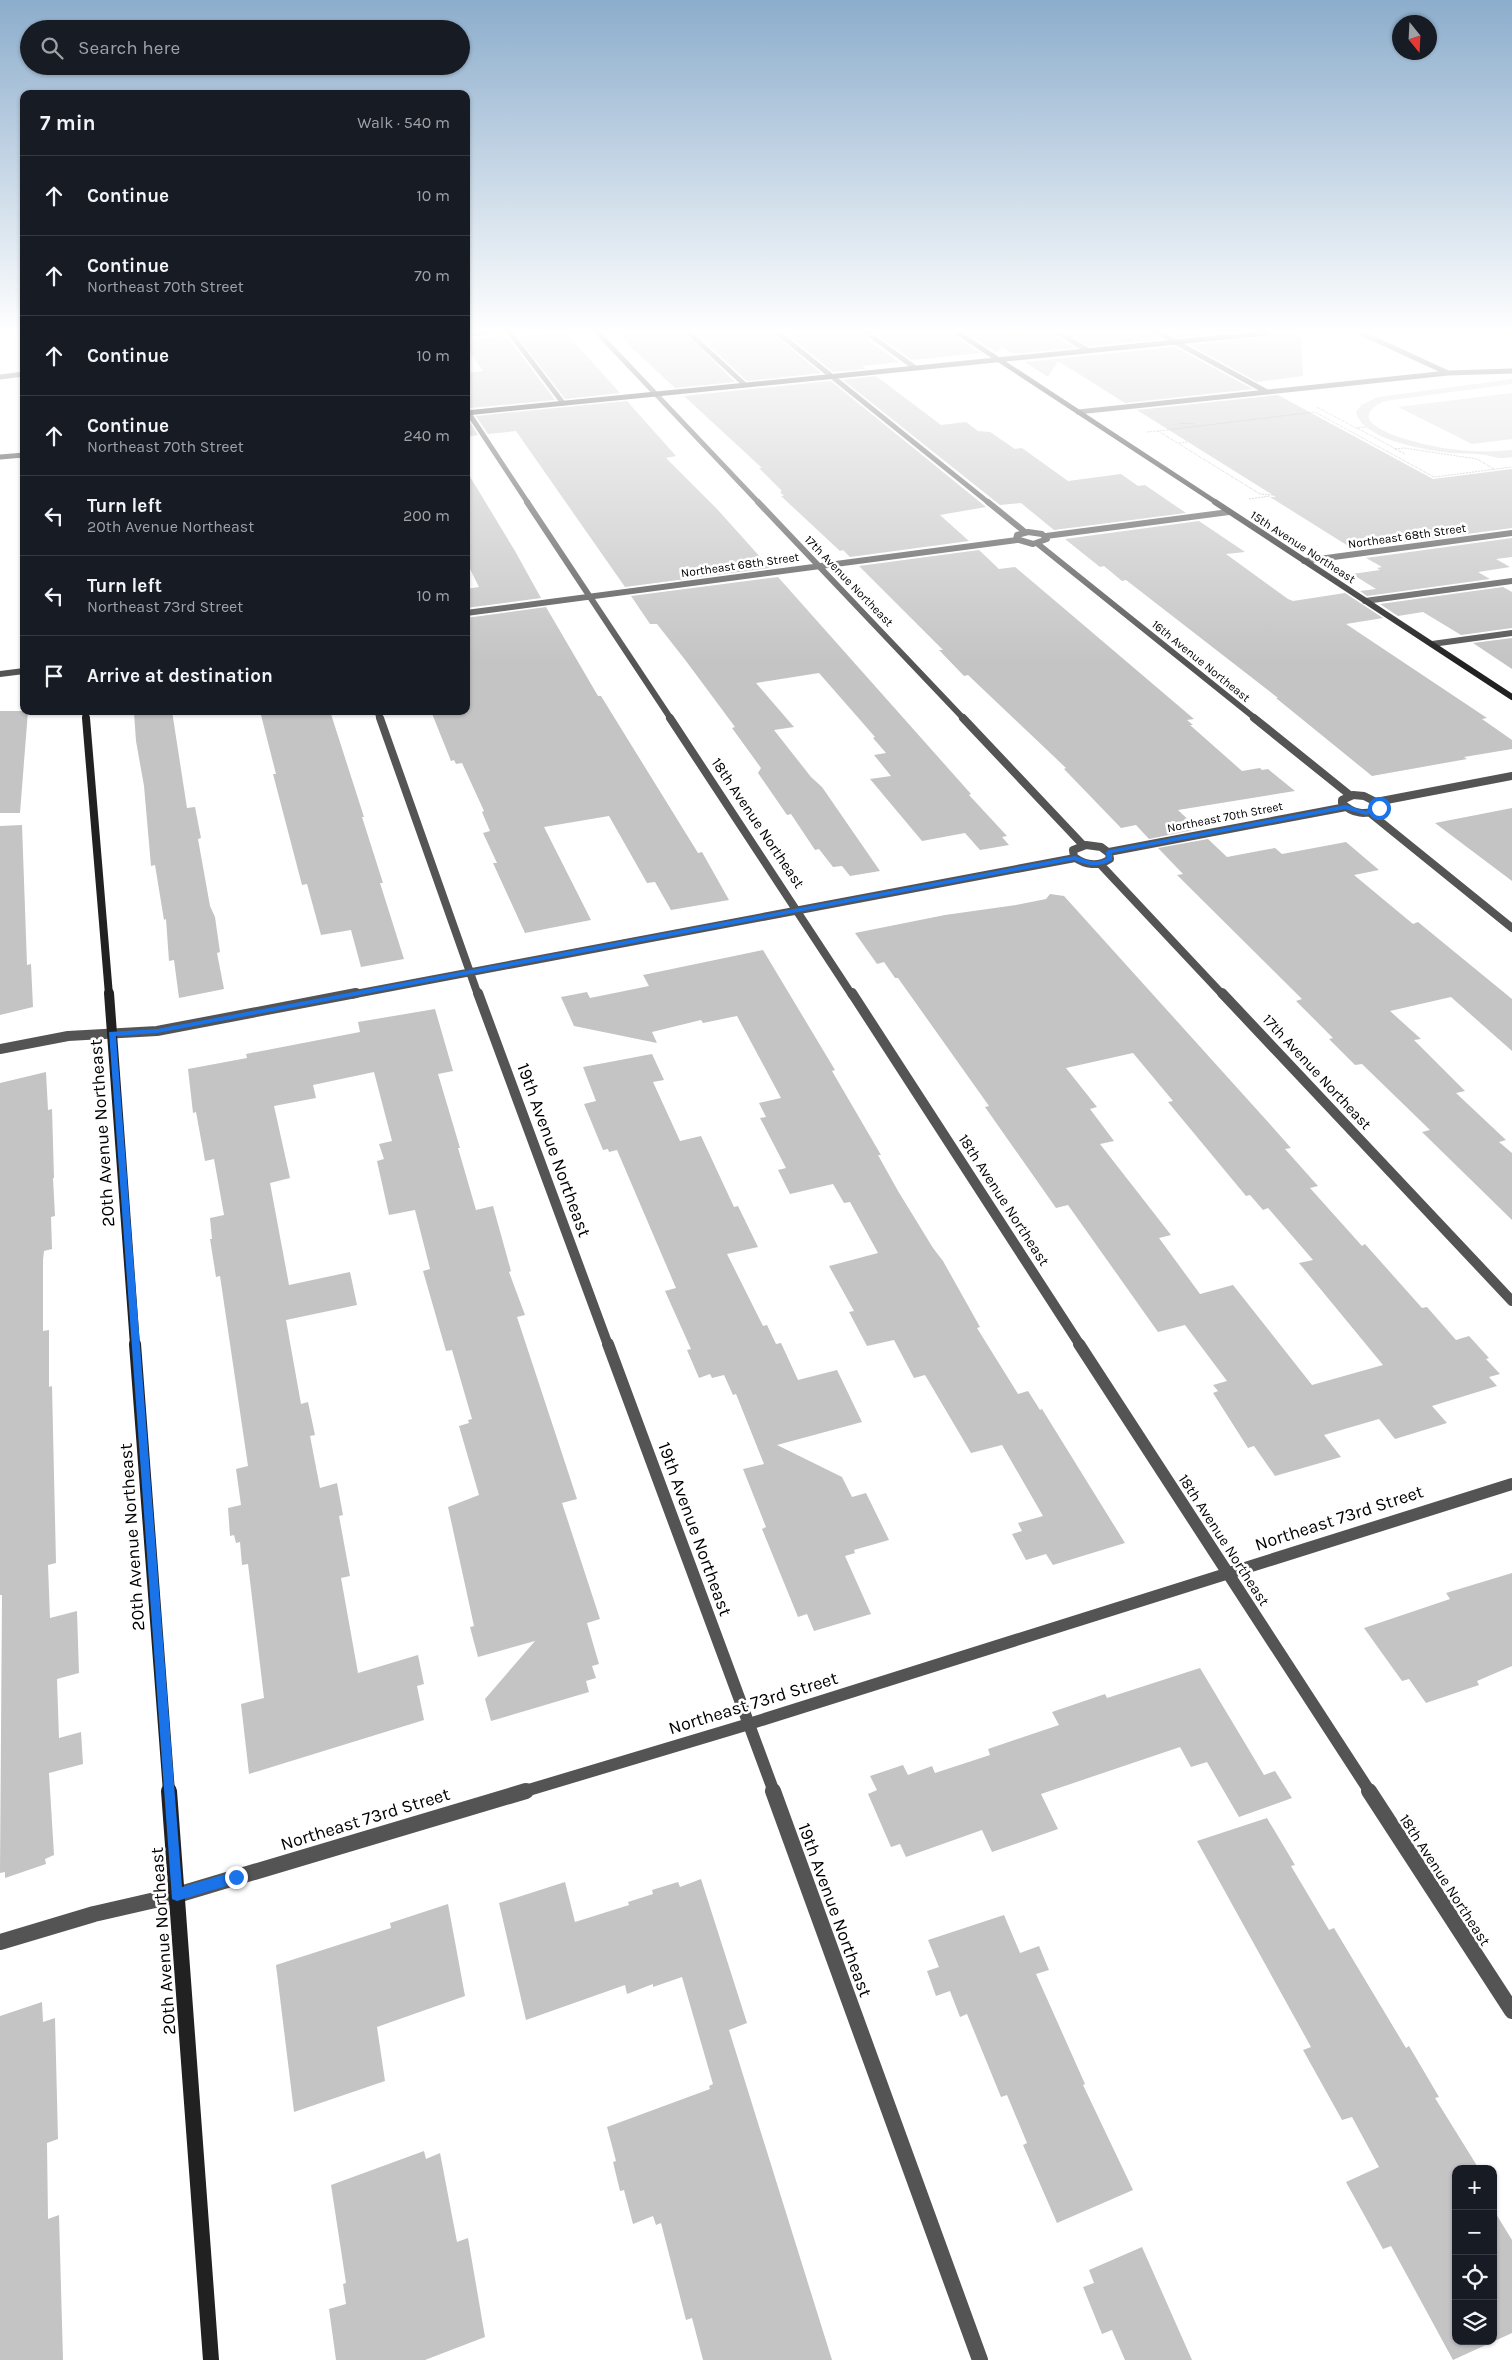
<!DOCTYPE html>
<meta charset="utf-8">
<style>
:root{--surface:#171b24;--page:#242831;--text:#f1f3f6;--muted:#9ea1a6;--line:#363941}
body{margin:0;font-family:Karla,sans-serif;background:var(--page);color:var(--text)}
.controls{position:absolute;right:15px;bottom:15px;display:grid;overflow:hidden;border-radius:10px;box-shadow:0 1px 4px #0004}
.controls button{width:45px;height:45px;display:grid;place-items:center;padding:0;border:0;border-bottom:1px solid var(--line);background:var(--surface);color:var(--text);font:25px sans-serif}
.compass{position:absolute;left:1392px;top:15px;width:45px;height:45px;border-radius:50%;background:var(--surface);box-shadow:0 1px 4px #0004;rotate:162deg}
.stop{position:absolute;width:15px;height:15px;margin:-11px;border:4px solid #1a73e8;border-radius:50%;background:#fff}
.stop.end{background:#1a73e8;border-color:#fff;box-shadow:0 1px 5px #0008}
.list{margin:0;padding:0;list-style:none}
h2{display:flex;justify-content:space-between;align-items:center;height:65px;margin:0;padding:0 20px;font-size:21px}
h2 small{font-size:16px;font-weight:400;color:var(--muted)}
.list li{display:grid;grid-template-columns:32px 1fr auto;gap:15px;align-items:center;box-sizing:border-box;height:80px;padding:0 20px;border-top:1px solid var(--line)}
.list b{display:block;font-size:19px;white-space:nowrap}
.list p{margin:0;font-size:16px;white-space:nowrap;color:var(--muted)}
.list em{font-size:16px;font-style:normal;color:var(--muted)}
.icon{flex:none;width:28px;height:28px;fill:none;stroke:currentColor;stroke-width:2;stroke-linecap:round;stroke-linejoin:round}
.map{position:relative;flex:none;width:1512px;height:2360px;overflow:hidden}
.search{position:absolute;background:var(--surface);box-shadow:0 1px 4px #0004;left:20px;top:20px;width:450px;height:55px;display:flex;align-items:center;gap:12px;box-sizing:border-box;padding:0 18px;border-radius:28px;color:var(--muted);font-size:19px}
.panel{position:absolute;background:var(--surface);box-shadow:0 1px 4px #0004;left:20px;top:90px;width:450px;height:625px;border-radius:10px}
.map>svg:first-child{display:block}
.green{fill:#dbdbdb}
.building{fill:#c4c4c4;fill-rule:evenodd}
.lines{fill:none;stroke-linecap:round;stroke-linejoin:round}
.path{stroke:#767676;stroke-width:1;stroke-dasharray:0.5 1;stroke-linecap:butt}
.lane-far1{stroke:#545454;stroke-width:5}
.lane{stroke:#545454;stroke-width:6}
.street-far5{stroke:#545454;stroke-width:5}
.street-far4{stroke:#545454;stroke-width:6}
.street-far3{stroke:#545454;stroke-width:8}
.street-far2{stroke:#545454;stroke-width:10}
.street-far1{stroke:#545454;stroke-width:12}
.street{stroke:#545454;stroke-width:16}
.secondary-far5{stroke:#212121;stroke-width:5}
.secondary-far4{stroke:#212121;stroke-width:6}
.secondary-far3{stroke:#212121;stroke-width:8}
.secondary-far2{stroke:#212121;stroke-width:10}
.secondary-far1{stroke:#212121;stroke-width:12}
.secondary{stroke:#212121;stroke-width:16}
.route{fill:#1a73e8}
.labels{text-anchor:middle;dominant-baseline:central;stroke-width:5;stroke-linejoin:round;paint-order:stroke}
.far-street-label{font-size:12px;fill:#000;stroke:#fff}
.street-label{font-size:15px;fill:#000;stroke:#fff}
.near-street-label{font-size:18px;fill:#000;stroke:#fff}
</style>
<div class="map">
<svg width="1512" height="2360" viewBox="0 0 1512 2360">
<rect width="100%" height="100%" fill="#fff"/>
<!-- green -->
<path class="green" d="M1512 379V384L1385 401C1329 426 1433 447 1450 449 1471 452 1492 452 1512 450V457C1498 459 1498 458 1486 455 1475 453 1462 454 1451 453 1426 450 1362 440 1356 412L1361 405 1378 397Z
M1512 393V439L1472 444 1398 407Z"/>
<!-- building -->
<path class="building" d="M549 333H566L620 393 565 399 517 336Z
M616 333H685L735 382 675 388Z
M695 333H774L775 336 821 373 747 381Z
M785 333H863L864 337 899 362 862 366 866 369 833 372Z
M874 333H954L956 337 981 353 912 360Z
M966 333H1055L1057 337 1075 348 1013 354 1001 346V351L995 352Z
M1067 333H1155L1161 339 1089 346Z
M1168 333H1224L1176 338Z
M1270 333H1301L1303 376 1257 382 1190 345 1266 337Z
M500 337H507L555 400 471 408 466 405V373L483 371 466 346V340Z
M1175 347 1253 389 1125 403 1058 361 1048 377 1025 362Z
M876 376 941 425 966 422 978 431 990 432 1015 449 1022 448 1068 481 1121 474 1138 486 1145 485 1186 513 1054 530 1021 503 1000 505 843 380Z
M831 381 986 507 940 515 969 541 850 557 843 550 840 551 781 496H784L780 492 782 491 759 468H762L684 396Z
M1278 395 1433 479 1512 469V528L1353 549 1270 497H1276L1137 410Z
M627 401 676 456 666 458 717 509 770 568 625 587 516 431 488 434 476 416Z
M466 417 478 435 466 437Z
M466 470 515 551 541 598 466 608V589L479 587 466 561Z
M1199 521 1245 552 1226 554 1288 599 1293 601 1345 593 1383 618 1346 624 1487 718 1482 719 1512 740V749L1464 757 1467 759 1372 776 1276 698H1278L1126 580 1122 581 1104 566 1100 567 1065 539Z
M1512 538V557L1496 559 1510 567 1478 572 1490 579 1367 596 1360 591 1376 589 1352 574 1380 570 1377 568 1382 567 1366 558Z
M979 550 999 569 1015 567 1060 605 1194 719 1187 720 1193 725H1190L1242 771 1260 768 1262 770 1268 769 1295 791 1178 810 1198 829 1149 839 1136 825 1121 828 1064 769 1066 768 968 675 964 676 939 650H943L859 566Z
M778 577 971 794 969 795 1007 836 1002 837 1009 845 980 850 965 833 922 841 870 779 891 776 874 755 886 753 873 738 875 737 819 673 756 683 794 727 774 730 811 777 822 787 880 871 850 876 842 866 833 867 819 849 815 850 791 814 787 815 758 773 761 768 732 728 735 727 686 661 657 624H650L631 596Z
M1503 587 1512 592V628L1461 635 1423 612 1398 616 1380 604Z
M546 607 598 696H601L698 853 702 852 729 900 671 910 655 882 647 883 609 816 544 827 591 920 525 933 493 863H497L483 833 490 831 482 812 484 811 462 763 456 764 454 760 451 761 431 711H466V618Z
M1512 638V669L1473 643Z
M0 711H28L20 813H0Z
M148 711H172L187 808 195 807 201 838 198 839 210 906 215 917 220 952 217 953 224 989 179 998 174 960 169 961 166 919 164 920 155 865 151 866 144 786 136 741 134 713Z
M260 711H330L364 817H362L383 883H380L404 959 361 967 351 930 321 935 307 884 302 885 273 774H276Z
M1512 808V881L1435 823 1466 817Z
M22 825 27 965 31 964 33 1007 0 1015V826Z
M1208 839 1227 857 1275 848 1282 854 1346 842 1379 870 1354 875 1413 924 1418 922 1512 999V1051L1451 997 1390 1011 1421 1039 1414 1040 1465 1091 1456 1093 1506 1140 1499 1142 1512 1153V1220L1422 1132 1430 1130 1362 1064 1355 1065 1329 1039 1333 1038 1296 1001 1302 999 1177 875 1183 874 1158 848Z
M1050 894 1064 896 1268 1122 1291 1148 1285 1149 1318 1186 1310 1188 1362 1246 1365 1244 1422 1308 1427 1307 1456 1340 1469 1336 1489 1358 1486 1359 1500 1374 1489 1377 1497 1386 1432 1406 1447 1423 1395 1439 1379 1419 1324 1435 1341 1457 1275 1476 1254 1446 1248 1448 1213 1393 1218 1391 1213 1385 1227 1381 1185 1325 1158 1332 1068 1205 1056 1208 985 1107 989 1106 898 978H895L884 962 877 964 855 933 945 915 1016 905 1046 899ZM1133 1053 1173 1101 1168 1102 1246 1196 1250 1195 1263 1210 1268 1208 1313 1260 1299 1263 1383 1365 1312 1385 1233 1285 1200 1294 1159 1238 1171 1235 1100 1144 1114 1141 1090 1109 1097 1107 1066 1068Z
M763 950 835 1070 832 1071 881 1155H878L898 1191 933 1248 943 1261 980 1327 977 1328 1018 1394 1028 1391 1040 1410 1042 1409 1125 1543 1053 1565 1046 1554 1026 1560 1012 1534 1022 1531 1018 1523 1043 1516 1002 1445 971 1453 925 1375 914 1378 894 1340 867 1346 849 1312 854 1311 829 1266 878 1253 850 1202 844 1203 833 1184 790 1194 778 1170 786 1168 760 1118 766 1117 759 1103 781 1098 737 1016 703 1023 701 1020 652 1032 657 1043 574 1026 561 997 587 992 590 998 649 986 643 975Z
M435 1009 453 1071 438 1074 460 1148H458L476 1210 493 1206 511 1271 509 1272 525 1315 517 1317 577 1499 562 1503 600 1619 587 1623 599 1664 592 1666 596 1678 586 1681 589 1692 491 1721 485 1699 535 1641 478 1657 470 1627 474 1626 448 1507 479 1495 459 1426 469 1423 468 1420 472 1419 452 1350 446 1351 423 1271 430 1269 415 1210 389 1215 377 1161 384 1159 379 1144 392 1141 374 1072 313 1085 316 1098 274 1106 290 1178 270 1183 289 1285 350 1272 357 1305 286 1320 301 1404 308 1402 315 1435 310 1436 320 1488 337 1483 343 1515 339 1516 350 1576 341 1578 358 1673 418 1655 424 1684 417 1686 424 1720 249 1774 241 1704 264 1698 248 1564 242 1565 240 1542 236 1543 234 1535 230 1536 228 1508 241 1505 236 1469 248 1466 220 1276 216 1277 210 1239H212L210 1218 224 1215 214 1159 205 1161 196 1112 193 1113 188 1069 247 1058 246 1054 360 1032 358 1022Z
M652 1054 664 1080 653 1082 680 1141 701 1136 734 1207 738 1206 758 1247 727 1254 763 1326 767 1325 776 1344 781 1343 798 1380 837 1370 862 1422 777 1445 842 1477 852 1497 866 1493 889 1540 854 1550 855 1553 845 1556 871 1614 814 1631 807 1614 798 1617 762 1529 766 1527 743 1469 764 1464 736 1394 733 1395 724 1375 712 1378 710 1374 699 1378 687 1350 691 1349 665 1291 676 1288 617 1150 609 1152 608 1149 603 1150 584 1104 596 1101 583 1067Z
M46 1072 48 1110 52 1109 54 1178H53L55 1216 51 1217 52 1249 44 1251 43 1260V1331L49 1330V1387L52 1386 56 1563 48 1565 50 1618 77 1611 79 1673 57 1679 59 1738 81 1732 83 1764 49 1773 54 1855 45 1859 46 1864 5 1878V1872L0 1873 2 1595H0V1083Z
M1512 1573V1666L1477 1681 1479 1685 1426 1703 1409 1679 1402 1681 1364 1628 1450 1599 1446 1593Z
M1200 1668 1264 1775 1275 1771 1292 1798 1239 1817 1207 1762 1191 1767 1180 1747 1041 1794 1058 1829 992 1852 982 1830 906 1857 900 1844 891 1847 868 1794 877 1790 870 1776 903 1765 908 1775 932 1766 935 1773 990 1755 988 1749 1059 1725 1052 1712 1105 1694 1107 1698Z
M1267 1818 1295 1865 1291 1866 1329 1930 1334 1928 1406 2048 1409 2046 1439 2097 1435 2098 1479 2169H1456V2341H1493V2209L1512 2240V2333L1453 2360 1391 2246 1383 2249 1346 2182 1379 2167 1352 2117 1342 2120 1303 2050 1311 2047 1197 1841Z
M701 1879 747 2023 729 2030 832 2360H703L692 2318 686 2320 661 2223 656 2225 653 2216 633 2224 624 2190 620 2191 613 2162 616 2161 607 2127 710 2089 709 2086 713 2084 682 1977 653 1987V1984L627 1994 625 1985 526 2020 499 1903 565 1882 575 1922 629 1905 628 1902 653 1894 652 1890 678 1882 680 1887Z
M448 1904 465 1996 377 2027 385 2081 294 2112 276 1965 391 1928 390 1923Z
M1004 1915 1020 1953 1039 1946 1049 1970 1036 1974 1085 2084 1083 2085 1133 2190 1057 2223 1023 2145 1027 2143 1007 2095 1001 2097 967 2014 960 2017 950 1991 936 1996 927 1971 939 1967 928 1940Z
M42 2002 43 2022 55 2018 58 2139 47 2143 48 2219 59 2215 63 2360H0V2016Z
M424 2151 426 2159 440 2153 457 2242 468 2238 485 2337 425 2360H336L329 2309 346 2304 343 2284 346 2283 331 2185Z
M1142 2247 1192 2360H1125L1112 2330 1102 2334 1083 2287 1094 2283 1089 2270Z"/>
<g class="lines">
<!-- path -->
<path class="path" d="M1317 407 1356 428 1366 427
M1179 423 1195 424
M1357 428 1405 454
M1147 432 1158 431
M1179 443 1188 442
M1395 449 1404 448 1477 459 1494 469
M1273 495 1260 494 1158 431 1315 412 1434 477 1512 467
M1249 499 1270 496"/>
<!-- lane-far1 -->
<path class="lane-far1" d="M510 333 563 403
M689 333 744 384
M867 333 914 367
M1059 333 1087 350"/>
<!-- lane -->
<path class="lane" d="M1365 601 1512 581"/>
<!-- street-far5 -->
<path class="street-far5" d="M598 333 759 503
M778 333 989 503
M1159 333 1267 392
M1361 333 1448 373
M466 334 485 333
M0 377 24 374
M466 409 528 503
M1078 412 1448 373 1512 371"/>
<!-- street-far4 -->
<path class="street-far4" d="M527 502 671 719
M758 502 964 719
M988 502 1025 532
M1028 532 1042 534 1047 539 1033 544 1016 539 1017 535Z
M1046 536 1229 512
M1038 544 1256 719
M1304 561 1512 533
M466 613 1017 540
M1432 644 1512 633
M0 674 24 671
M377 711 380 719"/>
<!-- street-far3 -->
<path class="street-far3" d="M380 718 478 995
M670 718 852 995
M963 718 1083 845
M1254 718 1351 796
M1353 795 1364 796 1378 803 1379 808C1367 816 1352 814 1342 803V800Z
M1376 802 1512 776
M1370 813 1512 928
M1086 845 1101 847 1109 853 1110 859C1098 867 1085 865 1074 857L1073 850Z
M1109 852 1346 807
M1100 864 1223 995
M350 995 1075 858"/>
<!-- street-far2 -->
<path class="street-far2" d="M478 993 608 1345
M852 993 1080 1345
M1222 993 1512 1301
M0 1049 68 1036 157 1031 356 993"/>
<!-- street-far1 -->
<path class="street-far1" d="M608 1344 774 1792
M1079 1344 1370 1792
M522 1792 749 1724 1512 1484"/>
<!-- street -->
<path class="street" d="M773 1791 980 2360
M1369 1791 1512 2011
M0 1942 94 1914 177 1895 526 1791"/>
<!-- secondary-far5 -->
<path class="secondary-far5" d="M958 333 1217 503
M466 413 1266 333
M0 457 24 455"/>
<!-- secondary-far4 -->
<path class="secondary-far4" d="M1215 502 1512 697
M85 711 86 719"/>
<!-- secondary-far3 -->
<path class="secondary-far3" d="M86 718 109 995"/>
<!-- secondary-far2 -->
<path class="secondary-far2" d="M109 993 135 1345"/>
<!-- secondary-far1 -->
<path class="secondary-far1" d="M135 1344 169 1792"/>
<!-- secondary -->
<path class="secondary" d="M169 1791 211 2360"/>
</g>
<!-- sky -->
<linearGradient id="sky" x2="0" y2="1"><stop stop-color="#8cadcc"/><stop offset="0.5" stop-color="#fff"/><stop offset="1" stop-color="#fff" stop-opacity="0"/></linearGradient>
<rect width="1512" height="663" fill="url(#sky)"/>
<!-- route -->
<path class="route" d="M1346 805 1365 811 1379 807 1382 808 1366 815 1345 809 1112 853V860C1099 868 1088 866 1074 860L157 1033 116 1036 182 1887 236 1871 240 1873 242 1877 240 1881 236 1883 177 1901 172 1899 109 1032 157 1029 1075 856C1087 860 1095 865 1107 858L1106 852 1109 850Z"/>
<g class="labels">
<!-- far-street labels -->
<g class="far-street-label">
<text transform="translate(1407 536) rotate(-8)">Northeast 68th Street</text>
<text transform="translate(1303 547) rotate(33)">15th Avenue Northeast</text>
<text transform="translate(740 565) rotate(-8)">Northeast 68th Street</text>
<text transform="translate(849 581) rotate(46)">17th Avenue Northeast</text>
<text transform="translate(1201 661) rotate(39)">16th Avenue Northeast</text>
<text transform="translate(1225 817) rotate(-11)">Northeast 70th Street</text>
</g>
<!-- street labels -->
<g class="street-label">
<text transform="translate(758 823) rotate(56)">18th Avenue Northeast</text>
<text transform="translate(1317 1072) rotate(47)">17th Avenue Northeast</text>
<text transform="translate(1004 1200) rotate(57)">18th Avenue Northeast</text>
<text transform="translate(1224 1540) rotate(57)">18th Avenue Northeast</text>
<text transform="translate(1445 1880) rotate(57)">18th Avenue Northeast</text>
</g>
<!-- near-street labels -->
<g class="near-street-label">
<text transform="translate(102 1133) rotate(-94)">20th Avenue Northeast</text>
<text transform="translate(554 1150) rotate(70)">19th Avenue Northeast</text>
<text transform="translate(1339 1518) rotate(-18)">Northeast 73rd Street</text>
<text transform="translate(695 1529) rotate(70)">19th Avenue Northeast</text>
<text transform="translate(132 1537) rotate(-94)">20th Avenue Northeast</text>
<text transform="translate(753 1703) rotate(-17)">Northeast 73rd Street</text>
<text transform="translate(365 1819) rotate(-17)">Northeast 73rd Street</text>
<text transform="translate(835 1910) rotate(70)">19th Avenue Northeast</text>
<text transform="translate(163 1941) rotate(-94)">20th Avenue Northeast</text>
</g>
</g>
</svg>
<div class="controls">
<button>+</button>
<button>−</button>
<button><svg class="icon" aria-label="locate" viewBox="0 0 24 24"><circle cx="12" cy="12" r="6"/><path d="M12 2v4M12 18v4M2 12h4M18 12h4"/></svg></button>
<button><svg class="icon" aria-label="layers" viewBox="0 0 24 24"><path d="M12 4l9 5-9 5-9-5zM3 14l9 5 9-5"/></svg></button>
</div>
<svg class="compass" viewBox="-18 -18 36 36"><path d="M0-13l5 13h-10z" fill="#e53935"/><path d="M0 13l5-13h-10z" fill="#9ea1a6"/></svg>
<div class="stop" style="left:1379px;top:808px"></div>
<div class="stop end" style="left:236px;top:1877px"></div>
<div class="search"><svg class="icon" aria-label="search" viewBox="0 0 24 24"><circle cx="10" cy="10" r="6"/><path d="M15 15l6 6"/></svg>Search here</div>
<section class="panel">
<h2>7 min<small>Walk · 540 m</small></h2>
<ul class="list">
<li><svg class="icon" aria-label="ahead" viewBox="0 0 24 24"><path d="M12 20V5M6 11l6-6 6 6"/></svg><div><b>Continue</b></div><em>10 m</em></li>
<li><svg class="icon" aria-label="ahead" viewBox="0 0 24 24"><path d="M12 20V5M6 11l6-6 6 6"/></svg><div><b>Continue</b><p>Northeast 70th Street</p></div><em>70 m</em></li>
<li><svg class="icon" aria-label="ahead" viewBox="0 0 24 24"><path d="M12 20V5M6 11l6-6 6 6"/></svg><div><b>Continue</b></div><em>10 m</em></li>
<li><svg class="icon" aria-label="ahead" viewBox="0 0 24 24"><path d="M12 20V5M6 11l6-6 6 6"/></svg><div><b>Continue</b><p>Northeast 70th Street</p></div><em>240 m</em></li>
<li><svg class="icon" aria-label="left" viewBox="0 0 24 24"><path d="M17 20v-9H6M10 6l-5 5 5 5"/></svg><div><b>Turn left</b><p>20th Avenue Northeast</p></div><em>200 m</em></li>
<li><svg class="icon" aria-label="left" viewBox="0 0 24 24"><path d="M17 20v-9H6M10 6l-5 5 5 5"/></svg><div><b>Turn left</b><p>Northeast 73rd Street</p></div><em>10 m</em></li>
<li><svg class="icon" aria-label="arrive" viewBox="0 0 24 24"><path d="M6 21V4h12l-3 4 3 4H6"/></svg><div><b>Arrive at destination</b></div></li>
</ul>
</section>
</div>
